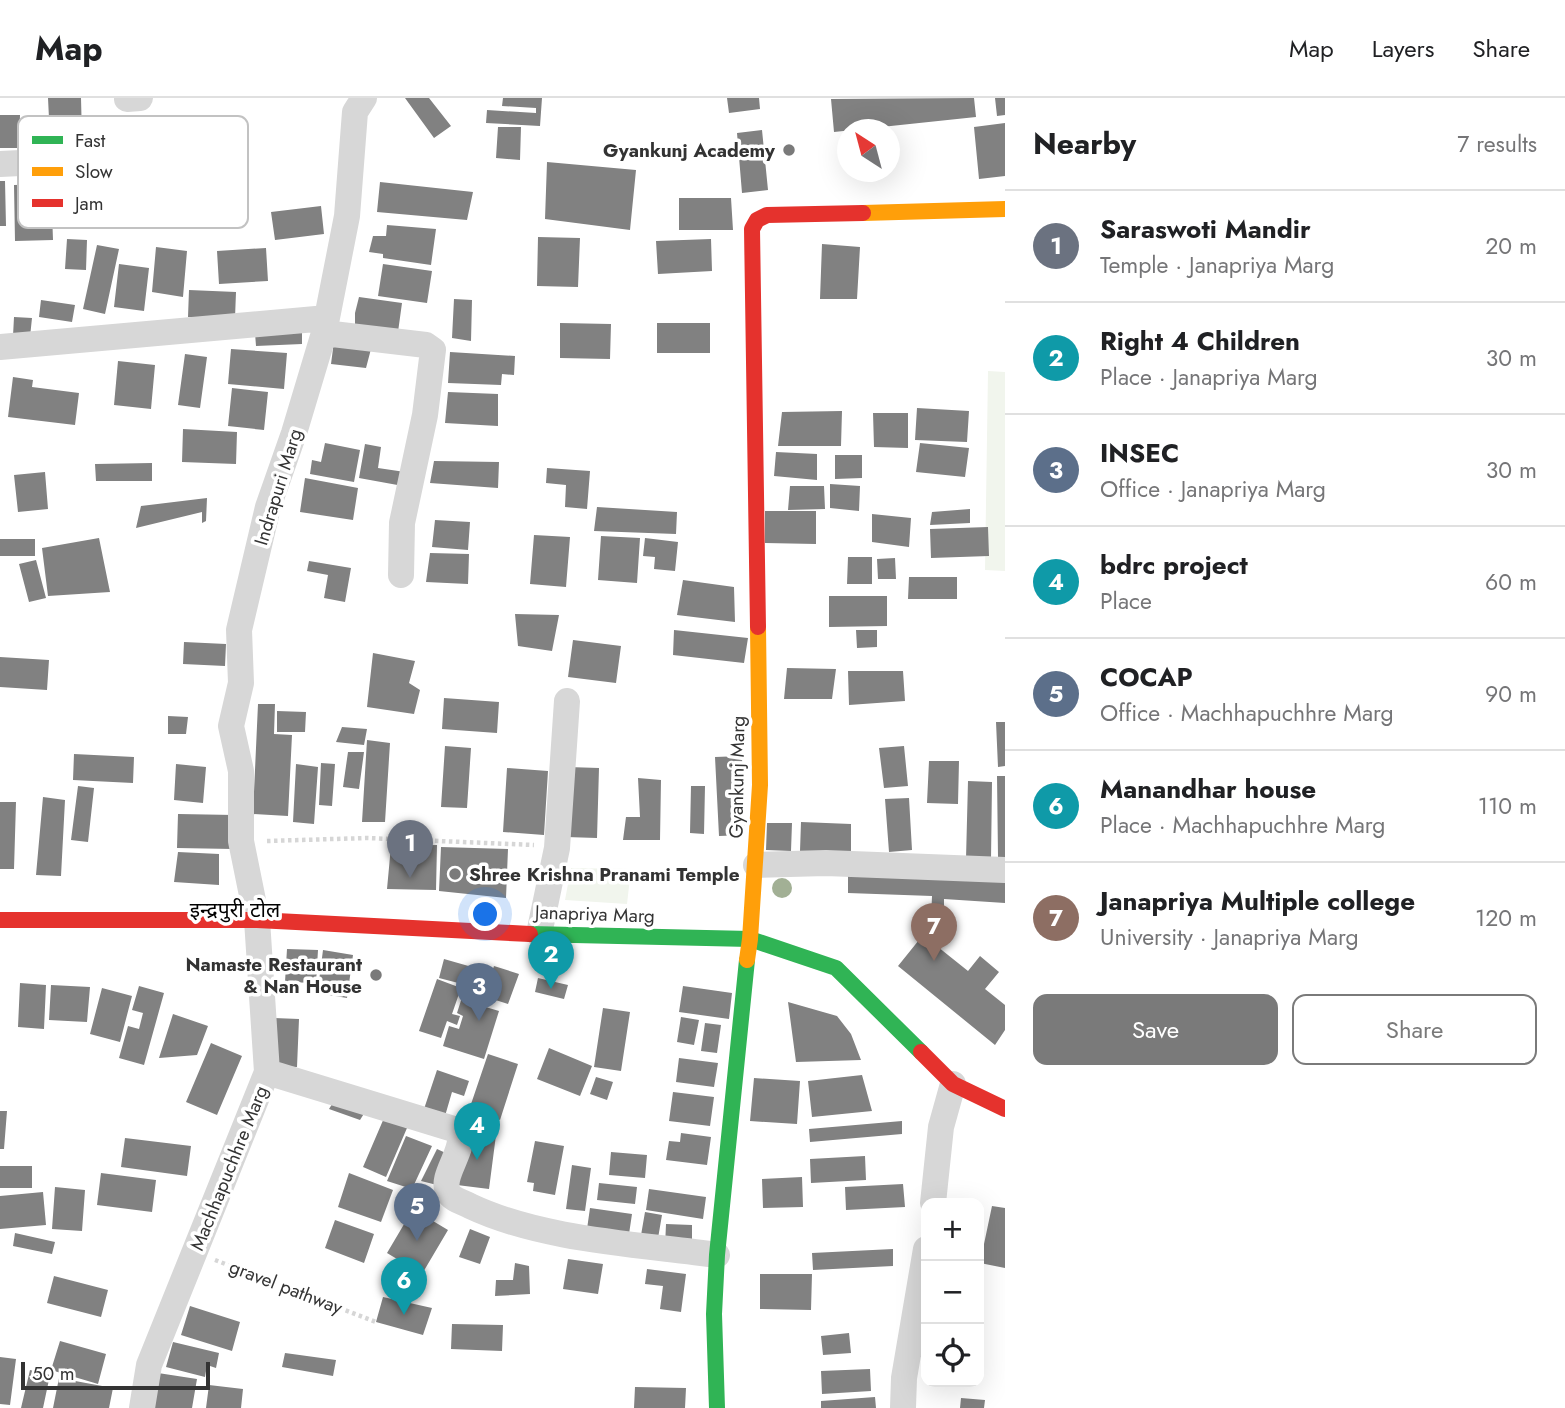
<!DOCTYPE html>
<meta charset="utf-8">
<style>
:root{--surface:#fff;--page:#f6f6f6;--text:#202124;--muted:#757577;--line:#e0e0e0;--accent:#7a7a7a}
body{margin:0;font-family:Jost,"Noto Sans Devanagari",sans-serif;background:var(--page);color:var(--text)}
.controls{position:absolute;right:21px;bottom:21px;display:grid;overflow:hidden;border-radius:14px;box-shadow:0 7px 28px #0002}
.controls button{width:63px;height:63px;display:grid;place-items:center;padding:0;border:0;border-bottom:2px solid var(--line);background:var(--surface);color:var(--text);font:35px sans-serif}
.compass{position:absolute;left:837px;top:21px;width:63px;height:63px;border-radius:50%;background:var(--surface);box-shadow:0 7px 28px #0002;rotate:324deg}
.scale{position:absolute;left:21px;bottom:18px;width:189px;box-sizing:border-box;padding-left:7px;border:4px solid #333;border-top:0;font-size:19px;line-height:24px;white-space:nowrap;color:#333;-webkit-text-stroke:5px #fff;paint-order:stroke}
.you{position:absolute;left:486px;top:817px;width:24px;height:24px;margin:-18px;border:5px solid #fff;border-radius:50%;background:#1a73e8;box-shadow:0 0 0 10px #1a73e833}
.badge{display:grid;place-items:center;width:46px;height:46px;border-radius:50%;background:var(--accent);color:#fff;font-size:23px;font-weight:700}
.pin{position:absolute;translate:-50% -58px;filter:drop-shadow(0 2px 4px #0008)}
.pin::after{content:'';position:absolute;top:37px;width:24px;height:21px;background:inherit;clip-path:polygon(0 0,100% 0,50% 100%)}
.list{margin:0;padding:0;list-style:none}
h2{display:flex;justify-content:space-between;align-items:center;height:91px;margin:0;padding:0 28px;font-size:30px}
h2 small{font-size:23px;font-weight:400;color:var(--muted)}
.list li{display:grid;grid-template-columns:46px 1fr auto;gap:21px;align-items:center;box-sizing:border-box;height:112px;padding:0 28px;border-top:2px solid var(--line)}
.list b{display:block;font-size:26px;white-space:nowrap}
.list p{margin:0;font-size:23px;white-space:nowrap;color:var(--muted)}
.list em{font-size:23px;font-style:normal;color:var(--muted)}
.actions{display:flex;gap:14px;padding:21px 28px}
.actions a{flex:1;padding:16px 0;border:2px solid var(--accent);border-radius:14px;text-align:center;font-size:24px;color:var(--accent)}
.actions .main{background:var(--accent);color:#fff}
.icon{flex:none;width:38px;height:38px;fill:none;stroke:currentColor;stroke-width:2;stroke-linecap:round;stroke-linejoin:round}
.map{position:relative;flex:none;width:1005px;height:1310px;overflow:hidden}
header{display:flex;align-items:center;gap:42px;box-sizing:border-box;height:98px;padding:0 35px;background:var(--surface);border-bottom:2px solid var(--line)}
header strong{font-size:33px}
nav{display:flex;gap:38px;margin-inline-start:auto;font-size:24px}
main{display:flex}
aside{flex:1;background:var(--surface)}
.map>svg:first-child{display:block}
.green{fill:#f1f5ed}
.building{fill:#818181}
.lines{fill:none;stroke-linecap:round;stroke-linejoin:round}
.path{stroke:#d6d6d6;stroke-width:4.5;stroke-dasharray:3.5 3.5;stroke-linecap:butt}
.street{stroke:#d7d7d7;stroke-width:26}
.fast{stroke:#30b455;stroke-width:16}
.slow{stroke:#ff9f0a;stroke-width:16}
.jam{stroke:#e5322d;stroke-width:16}
.tree{fill:#a2b095}
.poi-dot{fill:#7a7a7a;stroke:#fff;stroke-width:2.5}
.labels{text-anchor:middle;dominant-baseline:central;stroke-width:7;stroke-linejoin:round;paint-order:stroke}
.poi-label{font-size:19px;font-weight:bold;fill:#333;stroke:#fff;text-anchor:end}
.street-label{font-size:19px;fill:#333;stroke:#fff}
.neighbourhood-label{font-size:21px;fill:#000;stroke:#fff}
.key{fill:#fff;stroke:#c2c2c2;stroke-width:2}
.key-label{font-size:19px;fill:#333}
</style>
<header>
<strong>Map</strong>
<nav><a>Map</a><a>Layers</a><a>Share</a></nav>
</header>
<main>
<div class="map">
<svg width="1005" height="1310" viewBox="0 0 1005 1310">
<rect width="100%" height="100%" fill="#fff"/>
<!-- green -->
<path class="green" d="M988 273 1005 274V473L985 472Z
M571 770 631 771 627 806 565 802Z"/>
<!-- building -->
<path class="building" d="M48 0H81L82 39 50 41Z
M405 0H429L451 28 434 40Z
M503 0H542L540 28 486 25 487 12 536 15V10L502 8Z
M727 0H759L760 11 729 15Z
M974 0 976 19 834 34 831 1Z
M995 0H1005V17L997 18Z
M0 17H20L19 50H0Z
M1005 25V78L979 81 974 29Z
M498 29H521L520 62 496 60Z
M762 32 768 92 742 95 737 35Z
M547 64 636 72 630 132 545 121Z
M0 83H5L6 128H0Z
M380 84 473 94 467 122 377 114Z
M51 86 53 142 15 143 14 87Z
M679 100H731L733 132H679Z
M321 108 324 136 275 142 271 114Z
M387 127 436 131 431 167 383 160V156L369 154 373 138H386Z
M538 139 580 140 578 189 537 188Z
M67 141 87 142 86 172 65 171Z
M711 141 712 173 658 176 656 143Z
M822 146 860 149 857 201H820Z
M97 147 119 151 105 216 83 211Z
M156 149 187 153 183 199 152 194Z
M266 150 268 183 219 186 217 153Z
M119 166 149 170 144 213 114 209Z
M383 166 432 173 427 205 378 198Z
M189 192 236 194 235 220 188 219Z
M359 199 402 205 398 234 355 228V215Z
M454 201 472 202 471 243 452 240Z
M41 202 75 207 72 224 39 219Z
M14 219 32 220 30 239 13 238Z
M560 225 611 226 610 261 560 260Z
M657 225H710V255H657Z
M302 232V246L256 248 255 235Z
M334 243 371 251 366 270 331 266Z
M231 251 287 255 284 291 228 286Z
M450 254 515 258 514 277 502 276 501 287 448 285Z
M185 256 207 259 200 310 178 307Z
M118 263 155 267 151 311 114 307Z
M13 279 33 282 32 289 79 295 75 327 8 319Z
M232 290 268 294 264 332 228 328Z
M448 294 498 296V328L445 325Z
M917 310 969 313 967 344 915 342Z
M842 313 841 348H778L782 314Z
M873 315H908V350L874 349Z
M183 331 237 334 236 366 182 364Z
M325 345 360 352 354 384 310 376 312 362 321 364Z
M920 345 969 350 965 379 916 374Z
M365 346 381 349 378 370 405 374 403 388 359 380Z
M776 354 817 356V382L774 378Z
M835 357H862V380L835 381Z
M434 363 499 364 498 390 430 385Z
M152 365V383H96L95 366Z
M547 370 590 373 587 411 565 409 566 387 546 385Z
M45 374 48 411 18 414 14 377Z
M305 380 358 390 353 422 300 414Z
M830 386 860 388 859 413 830 410Z
M790 388H824L825 411 788 412Z
M207 400 206 423 202 425V414L136 430 141 408Z
M597 409 677 414 676 436 594 433Z
M970 411V425L930 427 932 414Z
M765 413H816V446L765 445Z
M872 416 911 420 909 449 872 444Z
M435 422 470 424 468 452 432 449Z
M988 429 989 458 931 460 930 431Z
M534 437 570 439 566 489 530 486Z
M601 438 640 440 637 485 598 482Z
M99 440 110 494 48 498 42 450Z
M645 440 678 444 675 473 654 471 655 459 643 458Z
M0 441H35V458H0Z
M430 455 469 456 468 486 426 484Z
M848 459H872V486H847Z
M895 460 896 481H878L877 461Z
M36 462 46 500 29 504 19 466Z
M309 463 351 470 345 504 324 500 328 477 307 473Z
M909 479H957V501H908Z
M683 482 734 489 735 524 677 517Z
M829 498H887V528L829 529Z
M515 516 559 517 552 553 518 548Z
M674 532 748 540 744 565 673 557Z
M856 532H877V549L857 550Z
M573 542 621 548 616 585 568 579Z
M184 544 226 546 225 568 183 566Z
M373 555 415 563 409 585 420 592 414 616 367 609Z
M0 559 49 562 47 592 0 589Z
M787 570 836 571 832 601H784Z
M848 573H903L905 603 849 607Z
M444 600 499 604 497 635 442 631Z
M258 606H275L274 636 292 637 288 718 253 716Z
M277 613 306 614 305 634H277Z
M168 618 188 619 186 636H168Z
M996 624H1005V668L998 669Z
M342 629 367 631 364 647 336 644Z
M367 642 390 645 385 724H362Z
M445 648 471 650 467 710 441 709Z
M904 648 908 688 884 690 879 650Z
M348 654H364L359 691 343 689Z
M74 656 134 659 133 685 73 682Z
M742 658 745 737 719 738 715 659Z
M929 663H959L958 706 927 705Z
M321 665 335 666 332 708 319 707Z
M176 666 206 669 203 705 174 702Z
M296 666 318 669 314 726 293 724Z
M568 669 599 670 597 740 566 739Z
M507 670 548 673 544 737 503 734Z
M997 678H1005V759H998Z
M638 680 661 682 660 742H623L626 719H640Z
M968 683 992 684 991 762 966 761Z
M78 688 94 690 88 744 71 742Z
M691 688H705L704 736 690 735Z
M43 699 65 702 61 778 36 777Z
M909 700 912 752 889 754 885 701Z
M0 704H16L14 771H0Z
M178 716 234 717 233 751 177 750Z
M801 724 851 726V755L800 753Z
M767 725H792L791 753 766 752Z
M437 747 436 792 387 791 391 748Z
M441 749 508 751 506 800 439 793Z
M178 754 219 756V787L174 784Z
M848 769 1005 777V805L944 801V823L931 822 932 798 848 795Z
M923 837 968 873 980 858 999 874 985 891 1005 907V932L995 947 898 868Z
M287 851 318 852 316 885 285 884Z
M323 852 353 857 347 900 329 897 331 885 319 883Z
M444 861 472 869 466 887 439 880Z
M494 868 519 876 508 906 483 898Z
M538 880 568 887 564 901 535 894Z
M437 881 461 890 452 916 460 918 457 927 447 923 441 940 419 933Z
M20 885 46 887 44 931 18 929Z
M51 887 90 889 87 924 49 922Z
M139 888 164 895 144 967 119 960 128 928 139 931 143 915 132 912Z
M683 888 732 895 729 921 679 914Z
M102 890 132 898 120 944 90 936Z
M464 893 482 899 479 907 499 913 484 961 443 948 449 928 459 931 463 918 457 915Z
M788 904 837 918 851 936 861 962 796 964Z
M603 910 630 914 621 973 594 969Z
M173 916 208 928 197 957 159 960Z
M681 919 699 922 694 947 677 944Z
M274 920 299 921 297 969 271 968Z
M705 925 721 927 717 955 701 953Z
M211 945 242 958 217 1017 186 1004Z
M549 950 592 968 580 998 537 981Z
M488 956 518 966 500 1022 469 1012Z
M679 960 718 965 714 989 676 984Z
M437 972 469 983 464 998 452 994 445 1018 424 1011Z
M862 977 872 1013 812 1019 808 983Z
M596 979 613 984 607 1002 590 996Z
M754 980 800 983 797 1026 750 1023Z
M673 994 714 999 710 1028 669 1023Z
M334 1003 365 1014 360 1022 329 1011Z
M0 1013H7L4 1051H0Z
M384 1020 407 1030 386 1079 363 1069Z
M902 1023V1036L810 1044 809 1031Z
M464 1033 496 1037 489 1091 457 1087Z
M681 1035 711 1039 707 1067 666 1062 669 1043 680 1044Z
M406 1038 432 1048 412 1091 387 1083Z
M125 1040 191 1048 187 1078 121 1069Z
M535 1043 564 1048 555 1097 533 1093 534 1085 527 1084Z
M437 1051 450 1057 437 1087 421 1083Z
M611 1054 647 1057 645 1080 609 1077Z
M865 1058 866 1082 811 1085 810 1061Z
M572 1067 591 1070 585 1113 566 1111Z
M0 1068H32V1090H0Z
M101 1075 156 1082 152 1114 97 1107Z
M349 1075 393 1092 381 1124 338 1109Z
M802 1079 803 1109 763 1110 762 1081Z
M599 1085 637 1089 635 1106 597 1102Z
M903 1086 905 1109 846 1112 845 1089Z
M55 1089 85 1092 82 1133 52 1131Z
M649 1091 706 1099 703 1121 646 1112Z
M43 1094 46 1127 0 1131V1098Z
M992 1108 1005 1110V1170L980 1165Z
M590 1110 632 1116 629 1136 587 1131Z
M413 1111 448 1132 422 1176 387 1155Z
M645 1114 662 1117 657 1146 640 1143Z
M335 1122 374 1136 364 1165 325 1150Z
M666 1126 692 1127V1150L665 1149Z
M470 1131 490 1139 480 1166 459 1159Z
M15 1135 55 1144 52 1156 13 1148Z
M893 1151V1168L813 1172 812 1155Z
M568 1161 603 1166 598 1196 563 1191Z
M515 1165 529 1168 530 1196 495 1198 496 1182H513Z
M647 1171 686 1176 681 1214 660 1211 663 1188 645 1186Z
M760 1176H812L811 1212 760 1211Z
M54 1178 108 1192 101 1219 47 1205Z
M383 1199 432 1210 423 1237 376 1224Z
M190 1208 240 1224 232 1253 181 1237Z
M452 1226 503 1227 502 1253 451 1251Z
M925 1229H926V1260L919 1258Z
M849 1235 851 1255 823 1257 821 1238Z
M60 1243 106 1256 98 1286 51 1272Z
M173 1244 219 1255 216 1270 207 1267 205 1279 166 1269Z
M285 1255 336 1262 333 1278 282 1269Z
M0 1259 16 1261 10 1307 0 1306Z
M870 1271 871 1293 822 1296 821 1273Z
M30 1272 50 1277 43 1310H21Z
M158 1275 197 1281 192 1310H152Z
M59 1280 113 1290 109 1310H53Z
M209 1287 243 1291 241 1310H206Z
M635 1289 686 1290 685 1310H634Z
M875 1299 876 1310H821V1303Z
M961 1300 985 1302 984 1310H960Z"/>
<g class="lines">
<!-- path -->
<path class="path" d="M267 743 367 740 534 747
M215 1162 376 1224"/>
<!-- street -->
<path class="street" d="M127 1 140 0
M0 66 83 62
M324 235 426 247 433 252 425 317 402 425 401 477
M0 249 327 220
M756 767 826 765 1005 772
M539 836 557 750 567 603
M267 974 460 1033C465 1053 440 1078 448 1094 452 1102 463 1104 470 1108 542 1142 638 1146 717 1157
M933 1105 941 1029 953 986
M142 1310 149 1267 267 974 257 822 241 743V673L231 628 241 585 239 532 268 409 294 335 324 235 347 118 355 14 364 0
M903 1310 904 1280 926 1151"/>
<!-- fast -->
<path class="fast" d="M530 836 750 841 836 870 921 954
M717 1310 714 1216 717 1157 747 862"/>
<!-- slow -->
<path class="slow" d="M863 115 1005 111
M747 862 750 841 760 687 758 529"/>
<!-- jam -->
<path class="jam" d="M758 529 752 131 757 122 767 117 863 115
M0 822H257L530 836
M921 954 953 986 1005 1011"/>
</g>
<!-- trees -->
<circle class="tree" cx="782" cy="790" r="10"/>
<!-- markers -->
<g class="poi-dot">
<circle cx="789" cy="52" r="7"/>
<circle cx="455" cy="776" r="7"/>
<circle cx="376" cy="877" r="7"/>
</g>
<g class="labels">
<!-- poi labels -->
<g class="poi-label">
<text x="775" y="52">Gyankunj Academy</text>
<text x="469" y="776" text-anchor="start">Shree Krishna Pranami Temple</text>
<text x="362" y="866">Namaste Restaurant<tspan x="362" dy="22">&amp; Nan House</tspan></text>
</g>
<!-- street labels -->
<g class="street-label">
<text transform="translate(278 389) rotate(-73)">Indrapuri Marg</text>
<text transform="translate(737 679) rotate(-89)">Gyankunj Marg</text>
<text transform="translate(595 816) rotate(2)">Janapriya Marg</text>
<text transform="translate(229 1070) rotate(-68)">Machhapuchhre Marg</text>
<text transform="translate(286 1189) rotate(21)">gravel pathway</text>
</g>
<!-- neighbourhood labels -->
<g class="neighbourhood-label">
<text x="235" y="812">इन्द्रपुरी टोल</text>
</g>
</g>
<!-- legend -->
<rect x="18" y="18" width="230" height="112" rx="10" class="key"/>
<rect x="32" y="38" width="31" height="8" fill="#30b455"/>
<rect x="32" y="69" width="31" height="9" fill="#ff9f0a"/>
<rect x="32" y="101" width="31" height="8" fill="#e5322d"/>
<g class="key-label">
<text x="75" y="49">Fast</text>
<text x="75" y="80">Slow</text>
<text x="75" y="112">Jam</text>
</g>
</svg>
<div class="controls">
<button>+</button>
<button>−</button>
<button><svg class="icon" aria-label="locate" viewBox="0 0 24 24"><circle cx="12" cy="12" r="6"/><path d="M12 2v4M12 18v4M2 12h4M18 12h4"/></svg></button>
</div>
<svg class="compass" viewBox="-18 -18 36 36"><path d="M0-13l5 13h-10z" fill="#e53935"/><path d="M0 13l5-13h-10z" fill="#757577"/></svg>
<div class="scale">50 m</div>
<div class="you"></div>
<div class="pin badge" style="left:410px;top:780px;background:#6b7280">1</div>
<div class="pin badge" style="left:551px;top:891px;background:#0f9aa8">2</div>
<div class="pin badge" style="left:479px;top:923px;background:#5c6f8a">3</div>
<div class="pin badge" style="left:477px;top:1062px;background:#0f9aa8">4</div>
<div class="pin badge" style="left:417px;top:1143px;background:#5c6f8a">5</div>
<div class="pin badge" style="left:404px;top:1217px;background:#0f9aa8">6</div>
<div class="pin badge" style="left:934px;top:863px;background:#8d6e63">7</div>
</div>
<aside>
<h2>Nearby<small>7 results</small></h2>
<ul class="list">
<li><span class="badge" style="background:#6b7280">1</span><div><b>Saraswoti Mandir</b><p>Temple · Janapriya Marg</p></div><em>20 m</em></li>
<li><span class="badge" style="background:#0f9aa8">2</span><div><b>Right 4 Children</b><p>Place · Janapriya Marg</p></div><em>30 m</em></li>
<li><span class="badge" style="background:#5c6f8a">3</span><div><b>INSEC</b><p>Office · Janapriya Marg</p></div><em>30 m</em></li>
<li><span class="badge" style="background:#0f9aa8">4</span><div><b>bdrc project</b><p>Place</p></div><em>60 m</em></li>
<li><span class="badge" style="background:#5c6f8a">5</span><div><b>COCAP</b><p>Office · Machhapuchhre Marg</p></div><em>90 m</em></li>
<li><span class="badge" style="background:#0f9aa8">6</span><div><b>Manandhar house</b><p>Place · Machhapuchhre Marg</p></div><em>110 m</em></li>
<li><span class="badge" style="background:#8d6e63">7</span><div><b>Janapriya Multiple college</b><p>University · Janapriya Marg</p></div><em>120 m</em></li>
</ul>
<div class="actions"><a class="main">Save</a><a>Share</a></div>
</aside>
</main>
